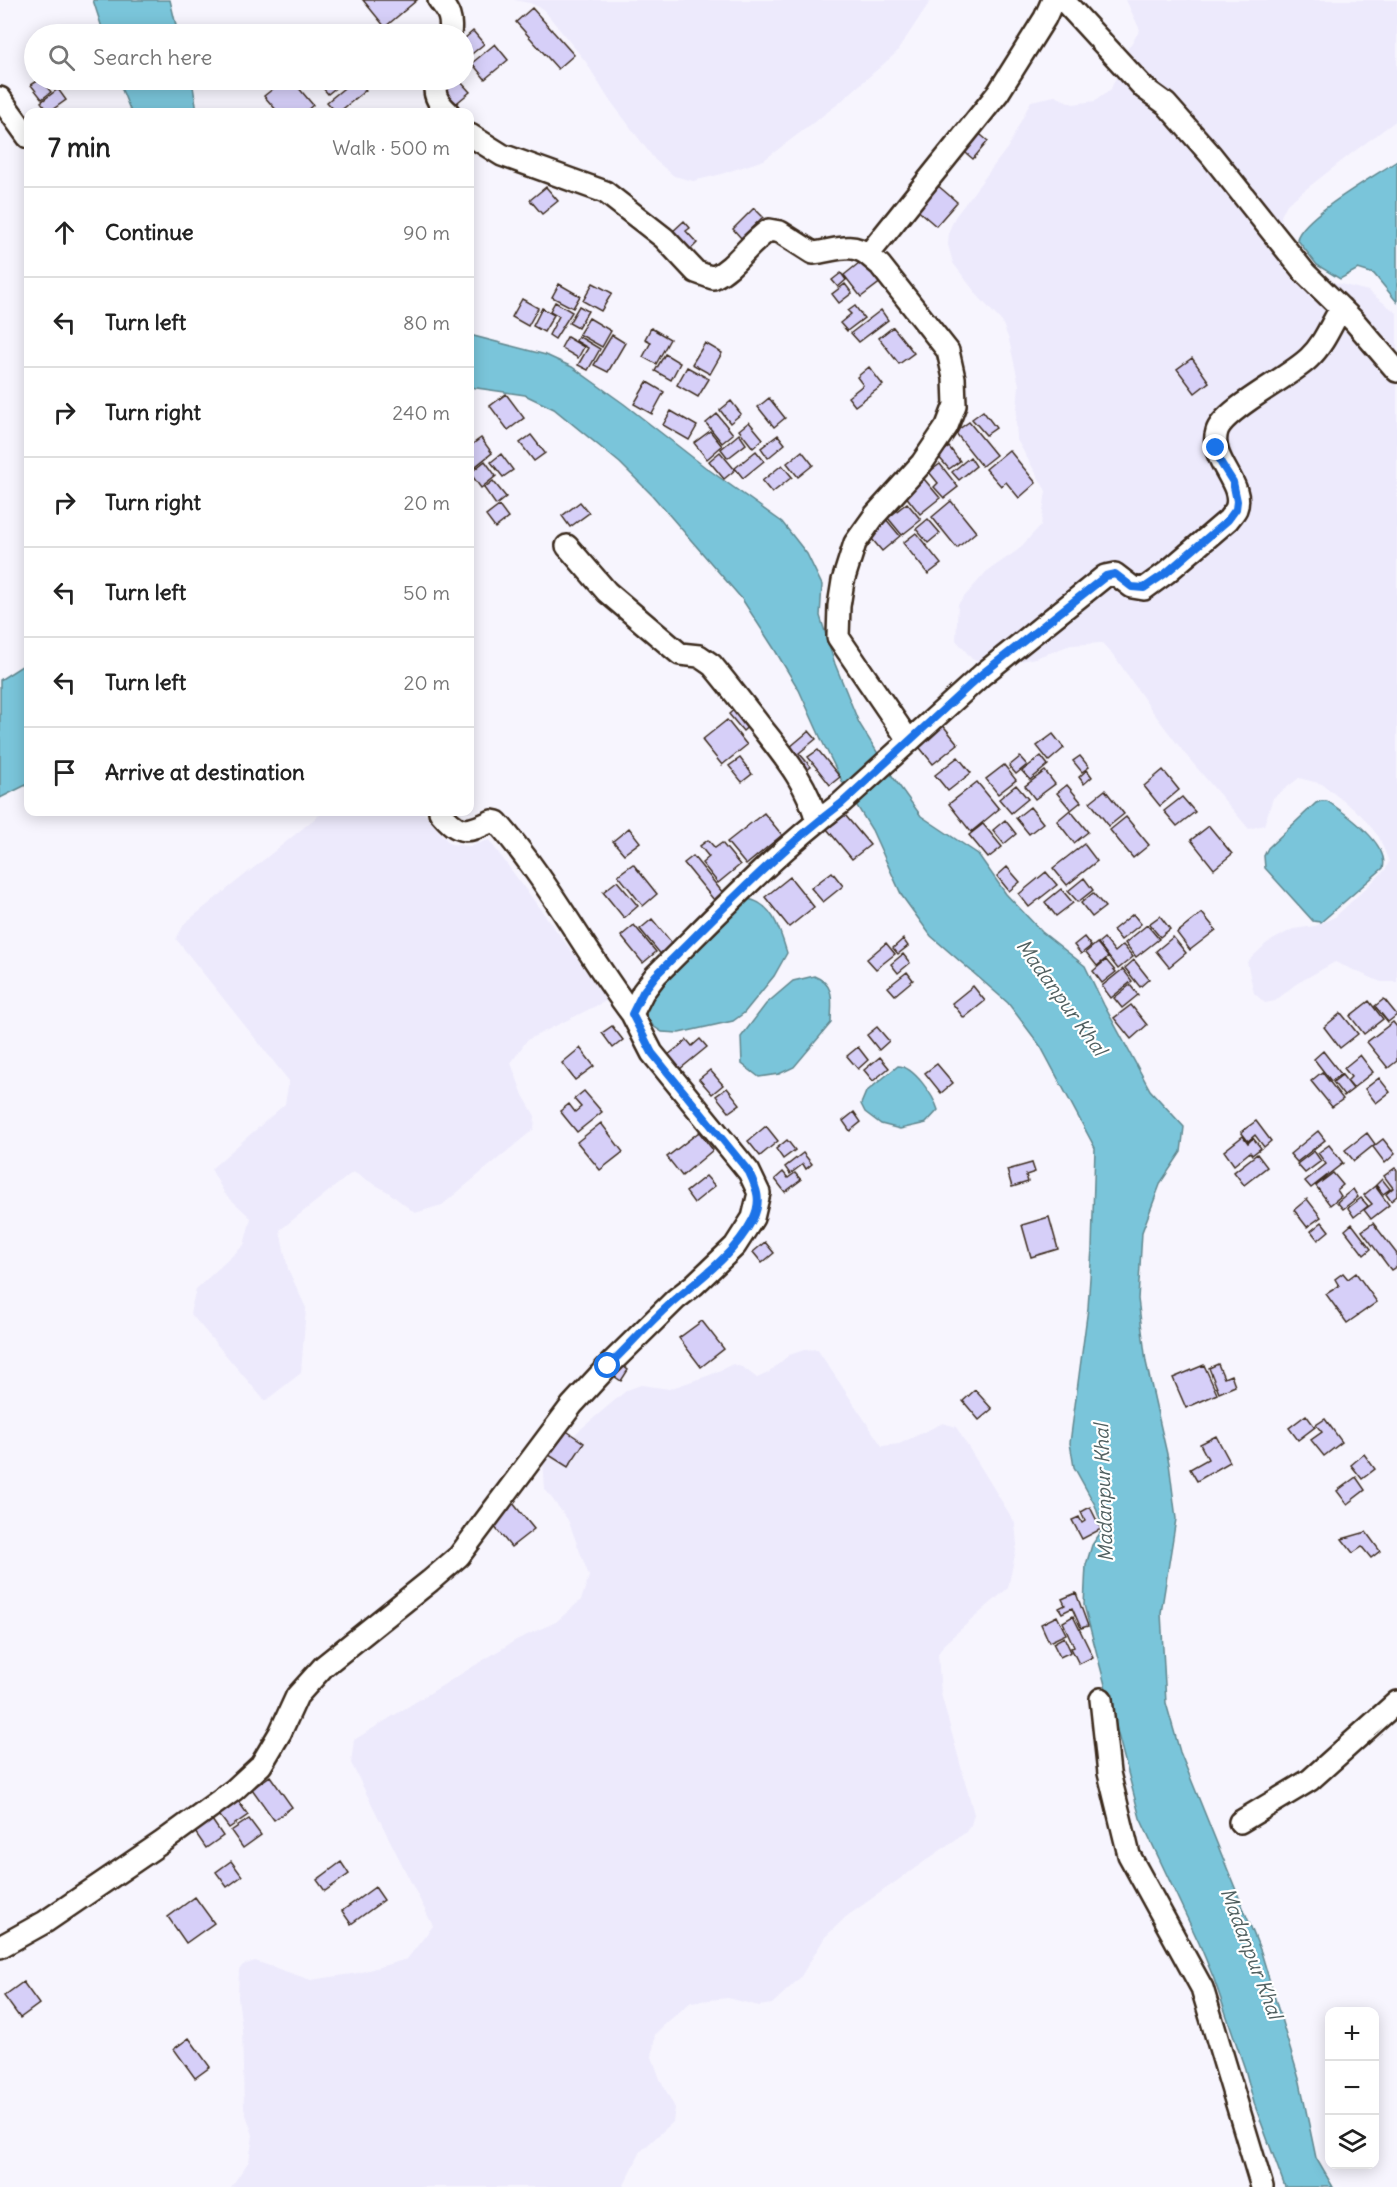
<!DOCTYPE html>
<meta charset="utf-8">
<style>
:root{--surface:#fff;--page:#f2f2f2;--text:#222;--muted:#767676;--line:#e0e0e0}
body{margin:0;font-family:Delius,sans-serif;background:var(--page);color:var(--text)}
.controls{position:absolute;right:18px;bottom:18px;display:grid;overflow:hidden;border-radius:12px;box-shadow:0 3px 15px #0003}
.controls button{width:54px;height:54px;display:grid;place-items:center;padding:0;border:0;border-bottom:2px solid var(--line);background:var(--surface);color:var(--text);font:30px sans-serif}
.stop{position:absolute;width:18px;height:18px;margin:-14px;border:4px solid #1a73e8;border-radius:50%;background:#fff}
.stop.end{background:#1a73e8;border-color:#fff;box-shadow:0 2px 6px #0008}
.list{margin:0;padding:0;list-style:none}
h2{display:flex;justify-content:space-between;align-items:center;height:78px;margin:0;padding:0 24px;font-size:26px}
h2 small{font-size:20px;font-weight:400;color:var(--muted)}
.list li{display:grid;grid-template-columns:39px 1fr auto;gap:18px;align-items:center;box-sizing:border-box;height:90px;padding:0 24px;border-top:2px solid var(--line)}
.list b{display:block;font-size:22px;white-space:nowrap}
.list em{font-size:20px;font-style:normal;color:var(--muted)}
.icon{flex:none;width:33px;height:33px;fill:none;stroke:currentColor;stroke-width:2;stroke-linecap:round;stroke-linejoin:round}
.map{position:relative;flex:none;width:1397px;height:2187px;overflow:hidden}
.search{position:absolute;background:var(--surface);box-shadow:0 3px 15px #0003;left:24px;top:24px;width:450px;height:66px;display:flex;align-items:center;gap:15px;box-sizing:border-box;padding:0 21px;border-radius:33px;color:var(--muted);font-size:22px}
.panel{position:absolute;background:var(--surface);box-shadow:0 3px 15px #0003;left:24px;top:108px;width:450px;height:708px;border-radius:12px}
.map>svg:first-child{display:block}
.built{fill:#edeafc}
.water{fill:#7ac5da;stroke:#61878f;stroke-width:1.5}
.building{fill:#d6cff8;stroke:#3b2a1e;stroke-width:1.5}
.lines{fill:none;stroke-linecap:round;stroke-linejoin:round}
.minor-casing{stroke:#3b2a1e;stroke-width:26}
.minor{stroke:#fff;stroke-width:21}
.route{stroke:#1a73e8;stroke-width:8}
.labels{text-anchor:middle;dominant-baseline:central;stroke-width:4.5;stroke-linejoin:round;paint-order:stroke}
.water-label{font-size:20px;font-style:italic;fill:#516060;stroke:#fff}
</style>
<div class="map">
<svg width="1397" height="2187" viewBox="0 0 1397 2187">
<rect width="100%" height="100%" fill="#f7f5fe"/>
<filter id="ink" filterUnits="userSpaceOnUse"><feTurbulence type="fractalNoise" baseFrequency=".0167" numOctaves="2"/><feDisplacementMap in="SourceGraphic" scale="12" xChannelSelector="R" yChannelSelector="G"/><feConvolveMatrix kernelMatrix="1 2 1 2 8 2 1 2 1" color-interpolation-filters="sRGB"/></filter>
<g filter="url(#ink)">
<!-- built -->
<path class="built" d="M514 0H931L896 53 838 104 764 160 718 175 693 181 674 176 655 160 606 95 586 62 543 9 530 3Z
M1126 0H1397V120L1352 153 1287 204 1281 216 1283 227 1320 276 1329 281 1368 291 1397 313V982H1381L1335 962 1296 984 1275 1001 1265 1003 1254 993 1247 962 1267 943 1293 929 1315 926 1335 917 1385 870 1389 862 1379 837 1361 815 1322 784 1299 778 1273 798 1264 825 1249 829 1185 754 1153 712 1115 657 1102 643 1071 645 1035 658 992 667 972 659 956 640 958 604 986 572 1018 550 1041 525 1046 491 1017 440 1016 421 1019 385 1009 340 1002 322 978 296 953 263 948 245 949 231 955 217 1008 147 1031 101 1055 96 1073 104 1095 101 1111 89 1127 50 1140 30Z
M323 812H423L450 844 470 846 489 840 608 1000 527 1040 511 1063 523 1095 535 1116 534 1129 442 1205 415 1213 388 1192 353 1172 280 1230 288 1269 306 1308 301 1373 265 1401 190 1313 196 1289 244 1245 251 1218 225 1194 211 1169 285 1104 289 1081 176 939 185 923Z
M817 1349 882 1446 899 1444 943 1423 956 1427 1015 1523 1017 1545 1008 1588 944 1644 938 1654 941 1694 974 1814 971 1825 965 1833 847 1916 825 1937 800 1978 772 2004 759 2006 728 1998 691 2002 665 2024 655 2034 652 2057 660 2079 675 2108 673 2122 641 2151 623 2187H231L249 2161 253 2135 244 2109 242 2029 238 1997 239 1970 243 1965 255 1961 311 1980 358 1973 407 1959 433 1926 351 1763 354 1740 516 1640 556 1622 581 1600 589 1576 568 1520 545 1489 543 1461 627 1390 641 1385 669 1389 710 1375 733 1364 744 1368 757 1378 768 1373 789 1355 804 1350Z"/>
<!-- water -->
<path class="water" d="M93 0H170L178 34H104Z
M118 80H192L197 112H131Z
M1397 161V302L1374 274 1358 269 1340 279 1317 265 1297 239C1303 216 1375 176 1397 161Z
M470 335 546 355 572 367 624 404 705 467 782 522 807 554 822 585 820 616 835 664 859 723 890 773 921 816 978 854 1006 894 1042 932 1085 966 1104 1005 1150 1090 1184 1127 1181 1152 1161 1182 1142 1232 1138 1299 1146 1362 1169 1463 1176 1519 1161 1613 1166 1703 1180 1752 1261 1952 1300 2082 1316 2158 1333 2187H1285L1254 2103 1245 2069 1214 1979 1199 1943 1140 1818 1084 1605 1086 1565 1092 1545 1103 1529 1095 1505 1074 1467 1070 1443 1088 1308 1092 1248 1095 1148 1041 1047 1008 1003 931 936 902 896 872 830 844 785 822 741 799 690 773 647 742 599 652 495 620 463 554 409 525 395 470 387Z
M28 662V784L0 798V680Z
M1321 801H1327C1345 813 1390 844 1383 868L1321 922 1313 921 1265 868 1264 856 1268 848 1316 803Z
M746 899C772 901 780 930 787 953L774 976 744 1013 733 1021 679 1033 662 1032 653 1026 646 1015 649 991Z
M814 976C837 985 831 1003 831 1023L794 1067 779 1074 759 1077 742 1064 741 1037 766 1004 793 981Z
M898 1066C914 1066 934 1097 938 1110L926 1123 900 1129 881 1124 865 1112 861 1104 866 1092Z"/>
<!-- building -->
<path class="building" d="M363 0H417L385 27Z
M532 8 574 55 558 69 516 22Z
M261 24 270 34H254L252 32Z
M473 31 484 44 468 57 464 53V39Z
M495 44 508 60 485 79 472 63Z
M39 80H41L51 92 42 99 31 85Z
M284 80H292L313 105 305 112H278L264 96Z
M316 80H345L328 94Z
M354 80H357L366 90 339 112H336L327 102Z
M447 80H459L470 92 453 106 438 87Z
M58 89 66 100 49 112 41 102Z
M975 130 988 141 973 159 960 148Z
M936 184 957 202 936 226 915 208Z
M546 187 558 201 542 214 530 200Z
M754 208 763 217 741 238 733 229Z
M684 221 690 228 686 231 697 243 688 252 671 233Z
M864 259 882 281 861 297 844 275Z
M841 273 846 280 838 287 832 280Z
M593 283 612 293 601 311 583 301Z
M559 284 580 296 573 308 552 297Z
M845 284 852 293 839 303 832 294Z
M522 299 538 308 528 326 512 317Z
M555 302 572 312 555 339 549 335 559 316 550 311Z
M579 306 588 311 578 328 569 323Z
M855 306 864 318 847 331 840 323 851 314 848 311Z
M542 308 554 315 544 332 533 326Z
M881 310 888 320 859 342 851 333Z
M589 318 611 331 602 347 579 334Z
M893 327 914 353 899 364 879 338Z
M651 328 670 339 656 364 643 357 651 342 645 339Z
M612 335 625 343 608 372 594 365Z
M578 336 600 349 588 370 578 365 588 348 576 341Z
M567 337 584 347 578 358 561 348Z
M705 343 722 353 710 374 692 364Z
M665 354 680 363 671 380 655 371Z
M1192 358 1209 382 1195 393 1177 369Z
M687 367 709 379 698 397 677 385Z
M869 367 883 385 855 406 848 397 863 385 857 377Z
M647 382 664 392 652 414 634 404Z
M506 394 524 418 508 430 490 406Z
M769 398 785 418 774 427 758 407Z
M731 401 741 414 730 423 720 410Z
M671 411 697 426 689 440 663 425Z
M983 411 996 428 986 435 972 419Z
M717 414 733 434 722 443 706 423Z
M749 422 763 439 753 448 739 430Z
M969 422 996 455 982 466 955 432Z
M710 431 722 446 707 459 694 443Z
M739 434 746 444 728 458 721 449Z
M531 435 545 453 534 461 520 443Z
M778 435 785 444 768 458 761 448Z
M481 438 492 453 472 469 470 465V446Z
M949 447 960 461 949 469 938 456Z
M1009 450 1036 483 1019 498 1006 482 1001 486 986 469Z
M756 451 764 461 743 478 735 468Z
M802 451 813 465 798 477 787 463Z
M720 452 735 470 724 479 709 461Z
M501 454 513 470 503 477 491 462Z
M970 457 976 466 959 480 952 472Z
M485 461 496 476 481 488 470 473Z
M940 464 958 487 944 498 934 487 938 483 929 472Z
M782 465 792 477 772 493 762 481Z
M924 479 940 498 920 514 905 495Z
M493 481 506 497 496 505 484 488Z
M951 501 976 532 957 548 932 517Z
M580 502 589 513 570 527 562 516Z
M907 503 921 520 902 535 888 518Z
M499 506 508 518 495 528 486 516Z
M885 518 900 536 882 551 867 533Z
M928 519 940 533 928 543 916 529Z
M916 533 941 564 928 574 903 543Z
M738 706 752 723 743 731 729 714Z
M937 718 958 744 933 764 912 738Z
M727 720 747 745 722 765 702 740Z
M809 731 816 739 799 753 811 767 802 774 784 752Z
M1053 734 1064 748 1049 761 1037 746Z
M818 750 840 777 830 785 808 757Z
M1041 756 1048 765 1030 780 1022 771Z
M1080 756 1089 767 1082 772 1073 761Z
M958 757 971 773 948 791 935 775Z
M1020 757 1027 765 1016 774 1009 766Z
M740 758 752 774 742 782 729 766Z
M1004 765 1016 780 998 794 986 779Z
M1087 770 1092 777 1084 784 1079 777Z
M1163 770 1179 790 1160 806 1144 786Z
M1045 771 1055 784 1035 799 1025 786Z
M977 782 999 809 971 832 949 804Z
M1016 785 1028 799 1011 813 999 799Z
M1067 785 1081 802 1071 810 1057 793Z
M1105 790 1124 814 1109 826 1090 802Z
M1182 797 1195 812 1177 826 1164 811Z
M1030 807 1043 823 1029 834 1016 818Z
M1070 810 1088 832 1074 843 1057 821Z
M764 813 782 835 746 865 727 842Z
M845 815 870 845 852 859 827 829Z
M1126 817 1149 845 1133 858 1110 830Z
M1005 820 1016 834 1004 844 993 830Z
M983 824 1002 847 988 858 969 835Z
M1209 826 1232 854 1214 869 1191 840Z
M629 828 640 842 624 854 613 841Z
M708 840 715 848 722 843 740 865 718 883 702 863 709 857 700 846Z
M1084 844 1097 861 1067 885 1053 868Z
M693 856 723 893 714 900 684 863Z
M633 864 657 894 643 906 618 875Z
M1007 867 1020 882 1009 891 997 876Z
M832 872 843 886 823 902 811 888Z
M1046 872 1057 885 1029 907 1019 894Z
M790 877 814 907 789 927 765 897Z
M1084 878 1093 890 1078 902 1068 891Z
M617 881 638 906 624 918 603 892Z
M1061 889 1073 903 1056 916 1045 902Z
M1093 893 1105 907 1092 917 1081 903Z
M1202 913 1216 930 1190 950 1177 933Z
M1133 914 1141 924 1121 940 1113 930Z
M1160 916 1170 929 1160 937 1149 924Z
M652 919 675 947 663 957 640 929Z
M634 925 656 952 643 963 621 936Z
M1147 925 1159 939 1136 957 1125 943Z
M1084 937 1091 946 1081 954 1074 945Z
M1173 937 1186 953 1169 967 1156 951Z
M1104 938 1115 952 1123 945 1133 957 1118 969 1098 943Z
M903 939 908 946 898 954 893 948Z
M886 943 895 954 876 969 867 959Z
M1097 943 1108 957 1097 966 1086 952Z
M903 954 910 963 898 973 891 964Z
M1106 960 1116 972 1102 983 1093 971Z
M1134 960 1149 979 1140 987 1125 968Z
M1123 969 1132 981 1111 998 1102 986Z
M907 972 913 980 895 995 888 987Z
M1130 985 1138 995 1122 1008 1114 998Z
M973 986 985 1001 964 1018 952 1003Z
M1384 999 1397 1015 1388 1022 1375 1006Z
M1369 1001 1383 1019 1364 1034 1350 1016Z
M1131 1005 1147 1025 1131 1039 1114 1018Z
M1341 1013 1358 1034 1340 1048 1324 1027Z
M1393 1022 1397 1027V1061L1388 1068 1367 1042Z
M612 1026 623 1040 613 1048 602 1033Z
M877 1027 889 1041 879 1050 867 1035Z
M700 1039 707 1047 680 1069 668 1055 687 1040 692 1046Z
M858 1047 868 1060 858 1069 847 1056Z
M580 1048 594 1066 575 1080 562 1063Z
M1323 1051 1341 1074 1331 1081 1314 1059Z
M1360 1055 1373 1072 1353 1088 1347 1081 1351 1077 1344 1068Z
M880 1057 889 1068 873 1081 864 1070Z
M937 1064 953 1083 941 1093 925 1073Z
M710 1070 723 1085 712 1094 699 1079Z
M1322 1072 1343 1099 1332 1107 1311 1081Z
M1342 1075 1353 1089 1344 1096 1333 1082Z
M1379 1078 1390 1092 1376 1103 1365 1089Z
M727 1088 740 1104 729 1112 716 1096Z
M584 1091 602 1112 577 1132 560 1111 569 1104 575 1112 581 1107 574 1099Z
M854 1112 861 1122 850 1131 843 1121Z
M1256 1121 1271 1141 1264 1147 1255 1135 1248 1141 1241 1132Z
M601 1123 623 1152 600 1170 577 1142Z
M766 1126 778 1141 760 1156 748 1141Z
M1318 1131 1325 1140 1297 1162 1290 1154Z
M699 1132 713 1150 682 1176 667 1157Z
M1367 1133 1375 1144 1354 1161 1345 1150Z
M1243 1136 1248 1143 1253 1138 1261 1148 1252 1155 1250 1152 1234 1165 1224 1151Z
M1383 1139 1395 1154 1385 1163 1373 1147Z
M787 1140 795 1150 783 1159 776 1149Z
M1329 1145 1343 1163 1311 1188 1305 1181 1326 1164 1318 1153Z
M1314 1151 1321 1161 1305 1173 1297 1164Z
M803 1153 812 1164 806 1169 803 1164 790 1174 785 1167Z
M1257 1154 1267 1167 1244 1185 1234 1172Z
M1032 1163 1035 1172 1026 1175 1028 1182 1012 1187 1007 1170Z
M1395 1168 1397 1170V1196L1391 1201 1386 1194 1393 1188 1384 1176Z
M783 1172 788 1178 795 1173 801 1180 785 1192 775 1179Z
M1333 1173 1343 1185 1337 1190 1341 1196 1330 1205 1316 1186Z
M706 1176 715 1186 694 1203 686 1192Z
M1382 1179 1390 1189 1383 1194 1376 1185Z
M1375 1186 1389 1205 1371 1219 1364 1210 1372 1204 1364 1195Z
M1353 1189 1358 1197 1343 1209 1337 1202Z
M1361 1198 1368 1206 1354 1217 1348 1208Z
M1307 1199 1321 1217 1307 1227 1294 1210Z
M1049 1217 1058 1249 1031 1257 1022 1225Z
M1322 1222 1329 1231 1318 1240 1311 1231Z
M1373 1223 1397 1254V1266L1391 1270 1362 1231Z
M1352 1224 1371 1249 1364 1255 1345 1230Z
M765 1242 774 1253 762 1263 753 1252Z
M1343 1273 1348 1279 1356 1273 1377 1302 1347 1323 1326 1294 1339 1286 1335 1279Z
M702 1321 724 1349 701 1367 679 1338Z
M619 1363 628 1370 621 1381 611 1374Z
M1218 1364 1224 1378 1231 1375 1235 1386 1219 1393 1209 1368Z
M1204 1365 1217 1394 1186 1408 1173 1378Z
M975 1390 992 1409 979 1420 963 1401Z
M1306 1415 1315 1427 1298 1440 1289 1428Z
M1325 1419 1342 1442 1324 1456 1311 1440 1322 1432 1316 1425Z
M565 1430 584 1443 568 1467 549 1455Z
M1216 1436 1230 1462 1197 1481 1190 1469 1208 1459 1200 1444Z
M1364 1454 1375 1469 1362 1479 1351 1465Z
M1356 1477 1365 1490 1347 1504 1337 1491Z
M512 1502 534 1529 511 1547 489 1520Z
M1090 1507 1101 1529 1082 1539 1072 1520 1079 1517 1082 1523 1085 1521 1081 1512Z
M1366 1532 1380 1551 1371 1558 1362 1547 1353 1553 1342 1539Z
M1076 1593 1088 1626 1081 1628 1072 1608 1062 1613 1059 1608 1065 1605 1062 1599Z
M1057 1616 1066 1634 1049 1642 1041 1624Z
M1073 1616 1093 1657 1079 1664 1071 1648 1074 1647 1063 1622Z
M1064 1637 1071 1652 1060 1657 1053 1643Z
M270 1776 292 1807 274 1820 252 1789Z
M236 1798 248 1815 229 1828 217 1812Z
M249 1819 261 1835 243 1848 231 1831Z
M212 1820 223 1836 206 1848 195 1832Z
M231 1861 242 1876 227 1887 216 1872Z
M341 1862 349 1874 325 1891 317 1880Z
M375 1887 384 1900 351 1924 342 1911Z
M195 1897 214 1923 186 1943 168 1917Z
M23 1982 39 2004 20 2018 4 1996Z
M189 2038 210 2067 195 2078 174 2049Z"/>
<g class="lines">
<!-- minor casing -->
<g class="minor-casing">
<path id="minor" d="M439 0C449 12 452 19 450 34
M1063 0 1144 88 1166 104 1211 155 1305 273 1354 321 1397 371
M438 80C431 93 438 103 448 112
M0 98 28 137
M470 135 502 155 605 192 664 238 696 272 713 278C736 267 747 245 769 230L780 232 813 253C834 251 851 241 868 255L998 93 1045 18 1053 0
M868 255 880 265 948 351 954 378 955 405 947 426 922 463 875 515 855 543 843 581 839 606 838 637 909 741
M567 546 607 592 680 654 699 656 712 665C728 684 743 704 758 723 782 754 808 783 817 822
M440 812C459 835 467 833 492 821L497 822C549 881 585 952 632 1014L643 992 656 975C716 916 774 854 841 803L983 674 1105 576 1115 574 1132 587 1144 589 1166 573 1228 520C1230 517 1234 513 1236 509 1246 484 1208 460 1217 431 1224 409 1290 377 1309 358 1324 344 1331 325 1341 308
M1101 1699 1109 1773 1129 1855 1202 1988 1262 2187
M1240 1822 1310 1780 1397 1702
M0 1947 45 1922 161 1843 234 1790 261 1765 280 1733 297 1696 324 1666 430 1581 459 1556 572 1405 608 1366 676 1299 694 1285 735 1246 753 1218 759 1193 749 1172 652 1053 632 1014"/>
</g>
<!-- minor -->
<use href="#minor" class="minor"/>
</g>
</g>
<g class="lines" filter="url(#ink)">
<!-- route -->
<path class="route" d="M608 1366C631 1344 652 1319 677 1298 704 1276 736 1252 753 1219 762 1201 757 1189 749 1172L652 1053 632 1014 643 992 656 975C716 916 774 854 842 803L982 674 1106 576 1115 574 1132 587 1144 588 1166 573 1228 520 1236 509 1237 501 1233 482 1221 463 1216 448"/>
</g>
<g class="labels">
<!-- water labels -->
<g class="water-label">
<text transform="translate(1062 997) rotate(54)">Madanpur Khal</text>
<text transform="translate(1103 1493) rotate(-92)">Madanpur Khal</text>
<text transform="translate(1252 1953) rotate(69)">Madanpur Khal</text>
</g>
</g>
</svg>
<div class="controls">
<button>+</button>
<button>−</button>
<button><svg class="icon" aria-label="layers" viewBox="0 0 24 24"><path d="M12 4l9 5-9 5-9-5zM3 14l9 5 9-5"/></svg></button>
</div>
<div class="stop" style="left:608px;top:1366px"></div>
<div class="stop end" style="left:1216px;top:448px"></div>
<div class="search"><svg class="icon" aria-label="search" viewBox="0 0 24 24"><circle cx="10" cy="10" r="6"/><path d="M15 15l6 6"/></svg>Search here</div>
<section class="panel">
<h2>7 min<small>Walk · 500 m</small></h2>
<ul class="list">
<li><svg class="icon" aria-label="ahead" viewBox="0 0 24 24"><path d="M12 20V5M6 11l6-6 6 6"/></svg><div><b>Continue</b></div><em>90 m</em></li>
<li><svg class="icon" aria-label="left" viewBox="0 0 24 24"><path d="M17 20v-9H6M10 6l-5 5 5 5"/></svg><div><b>Turn left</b></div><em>80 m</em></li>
<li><svg class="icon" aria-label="right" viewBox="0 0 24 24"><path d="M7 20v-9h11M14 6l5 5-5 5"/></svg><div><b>Turn right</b></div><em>240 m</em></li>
<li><svg class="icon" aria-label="right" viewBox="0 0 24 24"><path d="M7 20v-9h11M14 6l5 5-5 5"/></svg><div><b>Turn right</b></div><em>20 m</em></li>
<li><svg class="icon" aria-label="left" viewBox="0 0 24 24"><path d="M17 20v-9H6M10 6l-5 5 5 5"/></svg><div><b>Turn left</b></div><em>50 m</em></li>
<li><svg class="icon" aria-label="left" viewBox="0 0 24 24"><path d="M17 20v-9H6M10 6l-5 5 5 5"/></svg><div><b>Turn left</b></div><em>20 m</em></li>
<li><svg class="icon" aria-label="arrive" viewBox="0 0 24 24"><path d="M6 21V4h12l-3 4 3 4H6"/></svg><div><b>Arrive at destination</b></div></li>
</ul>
</section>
</div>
